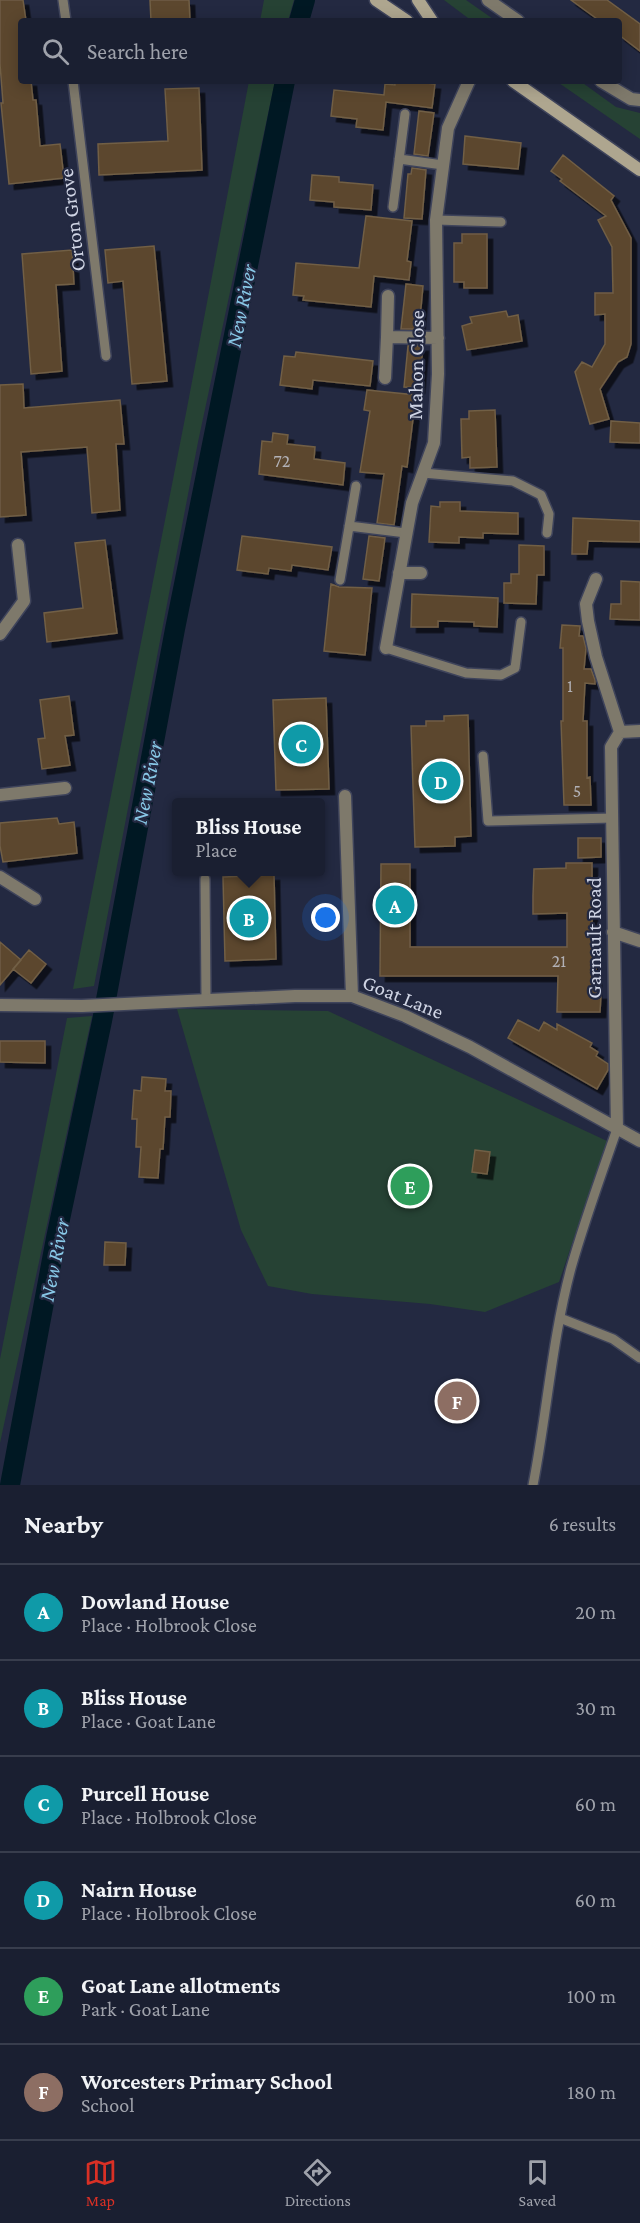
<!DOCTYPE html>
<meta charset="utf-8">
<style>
:root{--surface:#1a1f31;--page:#272c3d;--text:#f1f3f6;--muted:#9fa2ab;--line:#383d4d;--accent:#d93025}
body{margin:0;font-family:"Crimson Pro",serif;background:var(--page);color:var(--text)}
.you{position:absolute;left:326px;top:918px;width:21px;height:21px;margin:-15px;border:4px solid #fff;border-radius:50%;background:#1a73e8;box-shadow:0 0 0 9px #1a73e833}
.badge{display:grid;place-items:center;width:39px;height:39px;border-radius:50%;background:var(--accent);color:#fff;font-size:20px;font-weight:700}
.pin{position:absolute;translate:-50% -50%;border:3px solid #fff;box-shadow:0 2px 6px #0006}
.popup{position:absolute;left:172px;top:798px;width:153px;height:78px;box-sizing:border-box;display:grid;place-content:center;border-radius:6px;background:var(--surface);filter:drop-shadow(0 2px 4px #0005);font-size:20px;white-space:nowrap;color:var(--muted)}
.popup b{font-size:22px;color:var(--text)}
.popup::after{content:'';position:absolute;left:50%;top:100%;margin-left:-12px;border:12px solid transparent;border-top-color:var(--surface)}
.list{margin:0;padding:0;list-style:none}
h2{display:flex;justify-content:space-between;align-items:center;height:78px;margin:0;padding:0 24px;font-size:26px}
h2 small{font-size:20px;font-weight:400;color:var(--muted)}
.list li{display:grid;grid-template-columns:39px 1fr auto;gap:18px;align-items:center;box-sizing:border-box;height:96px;padding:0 24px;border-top:2px solid var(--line)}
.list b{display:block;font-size:22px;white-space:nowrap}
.list p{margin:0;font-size:20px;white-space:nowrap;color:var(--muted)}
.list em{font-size:20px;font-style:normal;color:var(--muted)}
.icon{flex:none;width:33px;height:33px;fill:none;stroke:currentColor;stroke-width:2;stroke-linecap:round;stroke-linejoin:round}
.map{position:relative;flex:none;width:640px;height:1485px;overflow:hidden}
.search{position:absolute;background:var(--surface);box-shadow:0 3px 15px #0003;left:18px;right:18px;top:18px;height:66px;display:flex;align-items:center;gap:15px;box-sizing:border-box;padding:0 21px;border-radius:6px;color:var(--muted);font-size:22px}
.sheet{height:654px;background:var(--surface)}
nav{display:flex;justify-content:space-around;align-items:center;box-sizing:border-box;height:84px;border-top:2px solid var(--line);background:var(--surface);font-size:16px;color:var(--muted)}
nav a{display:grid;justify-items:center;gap:3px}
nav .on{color:var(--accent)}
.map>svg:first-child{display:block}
.green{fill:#264234}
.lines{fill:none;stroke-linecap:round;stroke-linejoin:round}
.canal{stroke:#001823;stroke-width:20}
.building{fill:#5b472d;stroke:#715e45;stroke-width:1.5;filter:url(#shadow)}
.lane-casing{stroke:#3f445b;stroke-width:12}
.street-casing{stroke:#3f445b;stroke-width:15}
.secondary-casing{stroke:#3f445b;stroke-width:15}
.lane{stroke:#7e796b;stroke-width:9}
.street{stroke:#7e796b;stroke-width:12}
.secondary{stroke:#aea68f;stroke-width:12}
.labels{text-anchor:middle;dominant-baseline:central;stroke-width:4.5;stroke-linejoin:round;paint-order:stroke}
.number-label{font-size:18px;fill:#b2b1b6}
.street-label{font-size:21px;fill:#cfd4e4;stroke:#232941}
.water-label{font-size:22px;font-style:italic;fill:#88c8e7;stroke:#232941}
</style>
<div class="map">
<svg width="640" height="1485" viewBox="0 0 640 1485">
<defs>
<filter id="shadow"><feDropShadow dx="5.5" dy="5.5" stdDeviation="0" flood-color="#0009"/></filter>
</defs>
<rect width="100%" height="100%" fill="#232941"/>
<!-- green -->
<path class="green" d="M264 0H294L288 21H260Z
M444 0H466L496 21H472Z
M249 81H275L198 442 94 986 73 989 187 408Z
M556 81H580L616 107 640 113V139Z
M177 1009 328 1011 607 1141 559 1282 485 1312 430 1304 312 1294 268 1286 241 1230Z
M92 1016 0 1443V1359L67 1018Z"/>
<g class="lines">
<!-- canal -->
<path class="canal" d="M299 21 305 0
M10 1485 56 1238 102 1021 175 629 285 81"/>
</g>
<!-- building -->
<path class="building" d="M0 0H23L26 21H21V81H31L33 100H36L40 146 60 144 64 178 9 184 1 103H3L0 64Z
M150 0H189L190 21H151Z
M571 0H607L640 24V51L619 35V21H600Z
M395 81H427V83L435 84 432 108 386 102 383 130 356 127 357 119 331 116 334 90 384 95 385 84 395 85Z
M199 88 202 170 99 175 98 144 168 141 165 89Z
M419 111 434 113 428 156 414 154Z
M465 136 521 143 518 169 463 164Z
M563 155 614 196 611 200 631 238V344L627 357 618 362 600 389 609 419 590 424 575 372 582 362 592 367 605 344V314L595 315V293H613L612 247 598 220 606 216 560 181 562 179 551 171Z
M412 168 426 170 422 219 404 218 408 174H411Z
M312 175 339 177V182L373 185 371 210 334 207V202L310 200Z
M366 216 412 221 407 261 411 262 409 280 374 276 371 307 303 300 304 296 293 295 296 263 359 268Z
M462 234H487V288H464V282H454V243H462Z
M154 246 167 381 132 384 123 281 108 283 105 250Z
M72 250 74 284 56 285 62 371 31 374 22 254Z
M406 284 423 286 419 329H401Z
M506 311 508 317 518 315 522 341 467 350 462 326 472 323 470 317Z
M408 346H423L419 388 404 387Z
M296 352 373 361 370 386 313 380 312 389 280 385 284 356 295 357Z
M23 384 24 408 120 400 124 444H116L120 510 92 513 87 447 21 452 26 515 0 517V385Z
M367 390 416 395 407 467 402 466 394 525 377 523 384 474 360 472 370 411 364 410Z
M495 410 497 467 470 468V457L462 458 461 419H469V411Z
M611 421 640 423V443L610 442Z
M273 433 288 435 287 444 315 447 314 459 345 463 343 485 259 474 262 441 272 442Z
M440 502H460V511L518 513V534L483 533V538L459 537V543L429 542 431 506 440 507Z
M573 518 640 521V542L588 541 587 554H572Z
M242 536 332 547 328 570 292 565 291 571 269 568 268 574 237 570Z
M369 536 385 538 379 581 363 579Z
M105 540 117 633 47 642 44 613 83 608 75 543Z
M519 545 544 546V575H537L536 604 504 603V583H511V574H519Z
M621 581 640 582V620L610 619 611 604H621Z
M331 584 339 587 372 588 365 655 324 651Z
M412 594 498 598 497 627 474 626V622L438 621V627H411Z
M562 625 580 626 579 636H583L586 648 584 669H591L595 680V684L585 683 583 721H587V778L590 777 591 805H564L561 721H563V648H560Z
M69 696 74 735 65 736 70 765 42 769 38 739 45 738 40 700Z
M326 698 329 789 276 790 273 700Z
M468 715 471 836 455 837V846L415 847 411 726H426V721H444V716Z
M57 818 59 824 74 822 77 853 3 862 0 846V823Z
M578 838H601V857L578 858Z
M566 863H592V947H596V994H601L600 1012H557L558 976H380L381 864H410V947H567V913L533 914V896L534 869 566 868Z
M274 875 276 959 225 961 223 877Z
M0 942 21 960 0 985Z
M29 950 46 964 31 983 13 969Z
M518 1020 539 1031 544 1022 557 1030V1024L592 1043 590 1047 598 1052 596 1056 608 1064V1070L597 1089 508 1038Z
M0 1041H45V1063L0 1062Z
M142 1077 166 1079 165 1091H171L170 1117H165L163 1149H160L158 1178 139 1177 141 1147H136L137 1119H132L134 1090 141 1091Z
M475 1150 490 1152 487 1174 472 1172Z
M105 1242 126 1243 125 1265H104Z"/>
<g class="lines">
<!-- lane casing -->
<g class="lane-casing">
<path id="lane" d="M63 0 66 21
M73 81 106 356
M399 159 443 165
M393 207 405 114
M436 220 501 222
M423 473 513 481 541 495 549 514 547 533
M349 526 406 533
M340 580 356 486
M386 648 466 673 501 675 515 668 521 622
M483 756 488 821 613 818
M205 879 206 999
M560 1318 613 1339 640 1358
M533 1485C547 1413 552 1339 571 1268 584 1222 601 1175 617 1129"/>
</g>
<!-- street casing -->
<g class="street-casing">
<path id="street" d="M488 0 518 21
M601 81 631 99 640 100
M387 337 388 296
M385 378 387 337 438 338
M399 573H421
M596 579 586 604 588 621 596 657 620 732
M0 634 24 601 18 545
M386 648 412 503 434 443 438 374 436 220 448 128 469 81
M0 795 65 788
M345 796 352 996
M0 877 35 899
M613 932 640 941
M0 1005 82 1006 295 996H352L405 1016 470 1047 640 1141
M617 1129 611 747 620 732 640 731"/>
</g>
<!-- secondary casing -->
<g class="secondary-casing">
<path id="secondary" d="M376 0 407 21
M418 0 432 21
M513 81 640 170"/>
</g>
<!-- lane -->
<use href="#lane" class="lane"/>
<!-- street -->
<use href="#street" class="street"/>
<!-- secondary -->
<use href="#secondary" class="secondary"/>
</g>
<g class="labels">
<!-- number labels -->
<g class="number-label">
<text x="282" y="461">72</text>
<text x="570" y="686">1</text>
<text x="577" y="791">5</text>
<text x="559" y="961">21</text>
</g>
<!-- street labels -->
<g class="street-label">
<text transform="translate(72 220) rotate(-97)">Orton Grove</text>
<text transform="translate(416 365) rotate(-89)">Mahon Close</text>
<text transform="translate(594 938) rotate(-90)">Garnault Road</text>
<text transform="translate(403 997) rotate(22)">Goat Lane</text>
</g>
<!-- water labels -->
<g class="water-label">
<text transform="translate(241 306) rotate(-79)">New River</text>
<text transform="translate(147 783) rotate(-79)">New River</text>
<text transform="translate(54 1260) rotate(-79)">New River</text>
</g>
</g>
</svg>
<div class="you"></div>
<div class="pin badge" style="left:395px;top:905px;background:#0f9aa8">A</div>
<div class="pin badge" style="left:249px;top:918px;background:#0f9aa8">B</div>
<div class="popup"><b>Bliss House</b>Place</div>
<div class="pin badge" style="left:301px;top:744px;background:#0f9aa8">C</div>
<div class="pin badge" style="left:441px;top:781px;background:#0f9aa8">D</div>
<div class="pin badge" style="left:410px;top:1186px;background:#2e9e5b">E</div>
<div class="pin badge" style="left:457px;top:1401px;background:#8d6e63">F</div>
<div class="search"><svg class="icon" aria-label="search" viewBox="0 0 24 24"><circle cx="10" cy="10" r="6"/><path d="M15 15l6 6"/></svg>Search here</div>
</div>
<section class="sheet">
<h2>Nearby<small>6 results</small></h2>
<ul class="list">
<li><span class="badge" style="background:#0f9aa8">A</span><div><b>Dowland House</b><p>Place · Holbrook Close</p></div><em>20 m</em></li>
<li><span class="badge" style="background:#0f9aa8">B</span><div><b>Bliss House</b><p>Place · Goat Lane</p></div><em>30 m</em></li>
<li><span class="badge" style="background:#0f9aa8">C</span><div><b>Purcell House</b><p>Place · Holbrook Close</p></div><em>60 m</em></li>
<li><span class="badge" style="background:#0f9aa8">D</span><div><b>Nairn House</b><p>Place · Holbrook Close</p></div><em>60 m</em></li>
<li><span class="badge" style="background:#2e9e5b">E</span><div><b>Goat Lane allotments</b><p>Park · Goat Lane</p></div><em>100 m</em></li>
<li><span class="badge" style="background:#8d6e63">F</span><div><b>Worcesters Primary School</b><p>School</p></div><em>180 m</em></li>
</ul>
</section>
<nav>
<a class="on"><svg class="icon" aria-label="map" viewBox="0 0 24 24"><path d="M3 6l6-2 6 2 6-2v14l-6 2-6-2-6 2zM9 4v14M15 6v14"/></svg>Map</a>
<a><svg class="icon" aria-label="directions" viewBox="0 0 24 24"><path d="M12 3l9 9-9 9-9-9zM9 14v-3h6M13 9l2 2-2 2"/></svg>Directions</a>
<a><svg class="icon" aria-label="saved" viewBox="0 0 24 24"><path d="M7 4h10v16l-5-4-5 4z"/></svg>Saved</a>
</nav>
